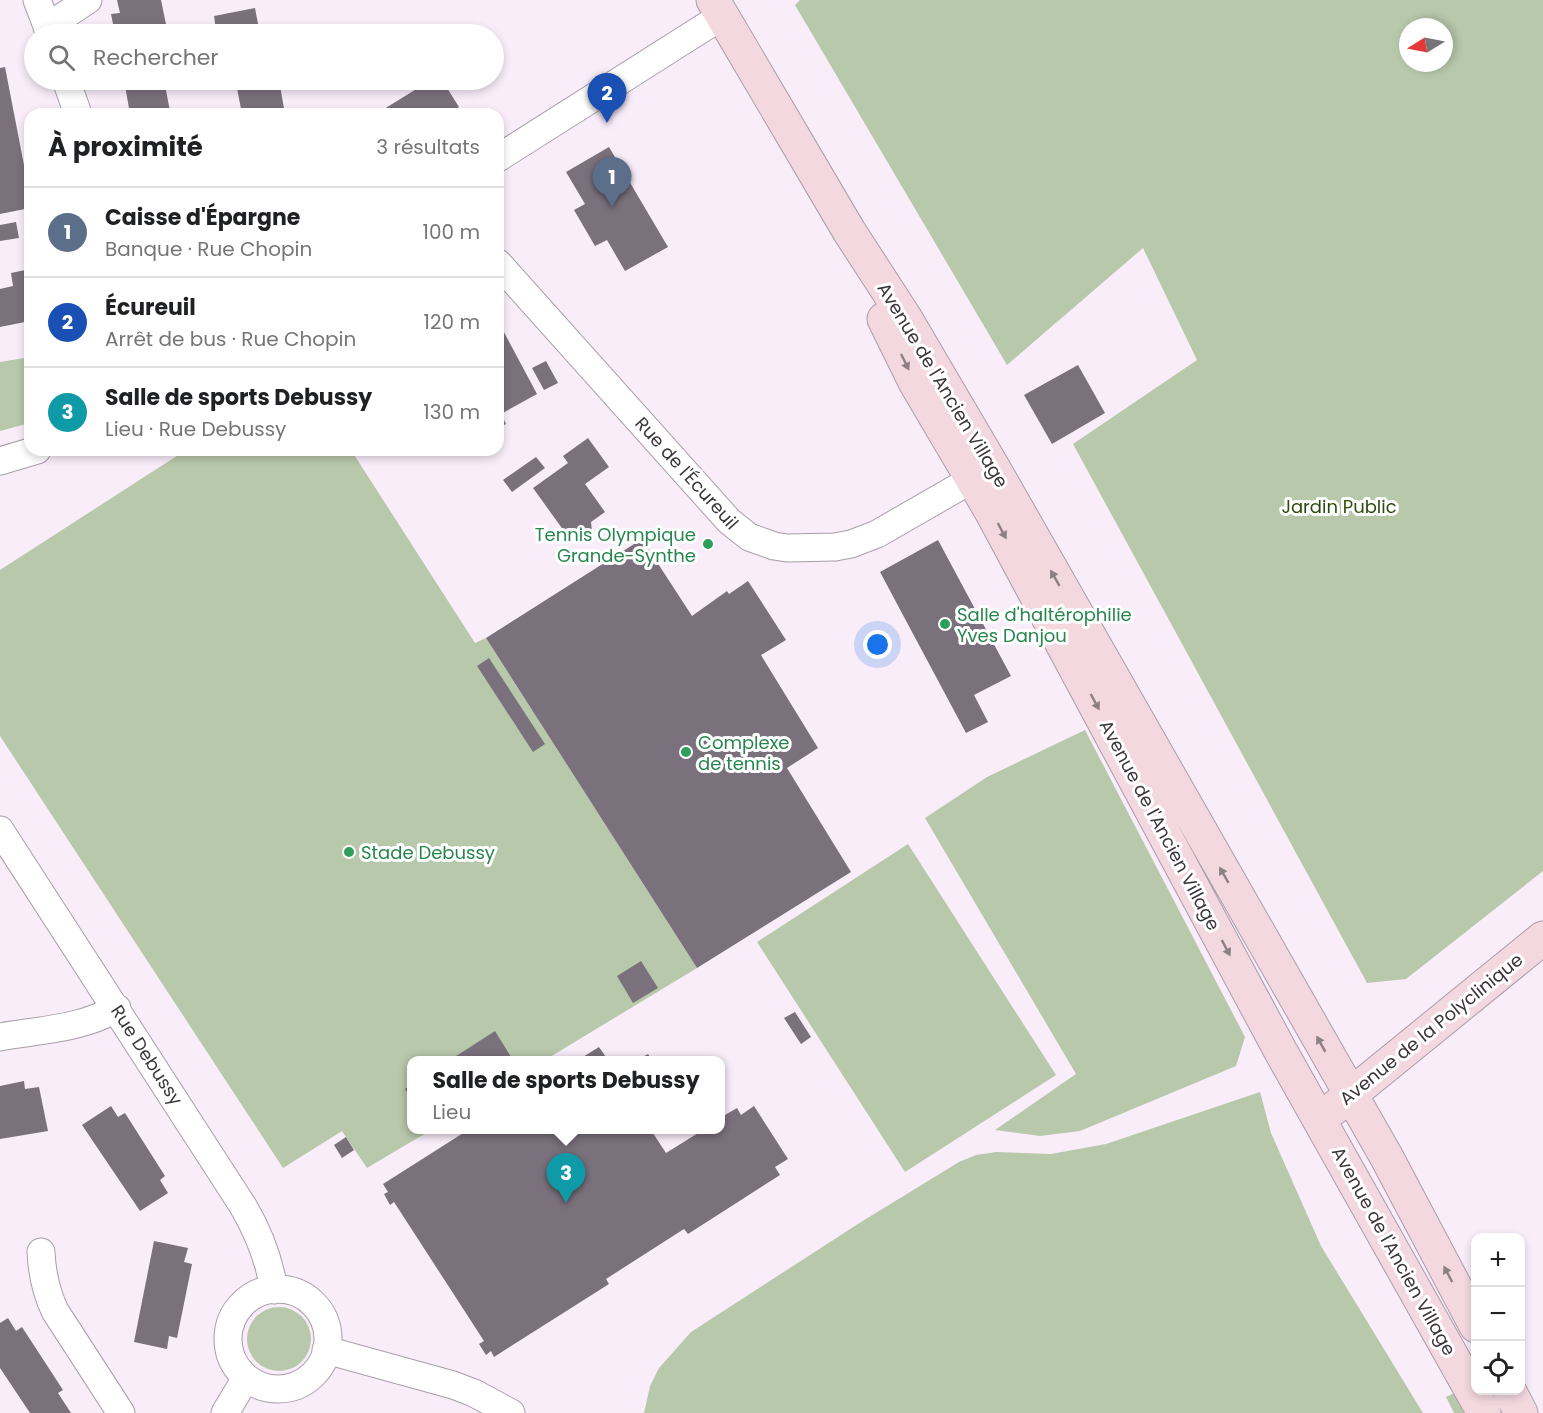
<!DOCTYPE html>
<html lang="fr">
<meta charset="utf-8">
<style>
:root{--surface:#fff;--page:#f2f2f2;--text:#202124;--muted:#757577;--line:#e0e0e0;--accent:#378083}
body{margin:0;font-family:Poppins,sans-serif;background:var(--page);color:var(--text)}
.controls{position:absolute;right:18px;bottom:18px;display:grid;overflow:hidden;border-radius:12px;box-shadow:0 3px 9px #0003}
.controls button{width:54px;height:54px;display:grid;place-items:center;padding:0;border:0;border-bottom:2px solid var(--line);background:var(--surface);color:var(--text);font:30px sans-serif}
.compass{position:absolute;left:1399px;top:18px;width:54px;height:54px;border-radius:50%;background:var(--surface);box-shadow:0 3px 9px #0003;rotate:260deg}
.you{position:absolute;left:878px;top:645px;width:21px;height:21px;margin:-15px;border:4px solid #fff;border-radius:50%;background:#1a73e8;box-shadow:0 0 0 9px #1a73e833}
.badge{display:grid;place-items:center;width:39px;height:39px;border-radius:50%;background:var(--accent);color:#fff;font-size:20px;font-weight:700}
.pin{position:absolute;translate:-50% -50px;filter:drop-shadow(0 2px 3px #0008)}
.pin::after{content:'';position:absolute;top:32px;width:21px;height:18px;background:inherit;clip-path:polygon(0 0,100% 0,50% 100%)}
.popup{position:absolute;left:407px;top:1056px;width:318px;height:78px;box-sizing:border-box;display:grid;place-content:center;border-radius:12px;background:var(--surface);filter:drop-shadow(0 2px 4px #0005);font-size:20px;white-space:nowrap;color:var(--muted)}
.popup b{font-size:22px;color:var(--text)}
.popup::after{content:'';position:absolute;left:50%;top:100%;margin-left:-12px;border:12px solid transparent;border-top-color:var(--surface)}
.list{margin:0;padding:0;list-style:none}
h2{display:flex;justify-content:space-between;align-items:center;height:78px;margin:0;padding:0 24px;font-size:26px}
h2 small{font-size:20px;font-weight:400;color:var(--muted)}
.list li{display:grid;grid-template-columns:39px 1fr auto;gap:18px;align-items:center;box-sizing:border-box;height:90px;padding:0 24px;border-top:2px solid var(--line)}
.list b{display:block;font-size:22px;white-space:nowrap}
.list p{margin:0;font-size:20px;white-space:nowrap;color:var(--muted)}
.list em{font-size:20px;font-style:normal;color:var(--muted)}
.icon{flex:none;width:33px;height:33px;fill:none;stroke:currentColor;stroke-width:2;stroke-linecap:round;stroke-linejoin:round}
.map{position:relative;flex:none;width:1543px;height:1413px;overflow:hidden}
.search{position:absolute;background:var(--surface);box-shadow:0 3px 9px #0003;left:24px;top:24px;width:480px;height:66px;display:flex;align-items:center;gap:15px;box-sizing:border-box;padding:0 21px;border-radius:33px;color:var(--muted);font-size:22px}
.panel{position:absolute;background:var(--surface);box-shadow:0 3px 9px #0003;left:24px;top:108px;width:480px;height:348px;border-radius:18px}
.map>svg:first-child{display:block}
.green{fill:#b8c8ab;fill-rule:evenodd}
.building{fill:#7b717d}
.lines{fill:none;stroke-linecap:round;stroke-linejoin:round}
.street-casing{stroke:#a99daa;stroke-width:29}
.secondary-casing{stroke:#a99daa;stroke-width:35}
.street{stroke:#fff;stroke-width:27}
.secondary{stroke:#f4d8e0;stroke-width:33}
.oneway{fill:#8e7f86}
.leisure-dot{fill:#2e9e5b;stroke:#fff;stroke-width:2}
.labels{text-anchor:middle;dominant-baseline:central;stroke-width:6;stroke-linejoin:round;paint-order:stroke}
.street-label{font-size:18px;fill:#3b363c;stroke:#fff}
.park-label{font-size:18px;fill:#2d490b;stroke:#fff}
.leisure-label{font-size:18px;fill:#27864d;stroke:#fff;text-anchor:start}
</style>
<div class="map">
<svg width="1543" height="1413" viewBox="0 0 1543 1413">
<rect width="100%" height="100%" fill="#f9edfa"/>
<!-- green -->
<path class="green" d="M800 0H1543V871L1406 979 1367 983 1073 444 1197 360 1143 248 1007 365 795 5ZM1408 27H1444V63H1408Z
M30 357V423L0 431V362Z
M186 450H351L475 643 486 638 697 968 545 1060H412V1130H431L367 1168 342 1131 283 1168 0 736V570Z
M1085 730 1245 1037 1236 1066 1080 1131 1040 1136 995 1130 1076 1074 925 818 987 777Z
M908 844 1056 1075 905 1172 757 942Z
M1260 1092 1271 1133 1321 1246 1423 1413H644L650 1386 659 1368 691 1332 861 1222 959 1162 976 1155 996 1152 1051 1154 1106 1144Z
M247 1339a32 32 0 1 1 64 0a32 32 0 1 1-64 0Z
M1454 1393 1464 1413H1454L1446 1397Z"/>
<!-- building -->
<path class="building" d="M117 0H161L168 34H115L111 14 120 13Z
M255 8 260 34H200L216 30 214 16Z
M5 67 30 196V208L0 214V68Z
M124 80H164L170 111 184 108 185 114H130Z
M257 80H279L285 114H242L236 83Z
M332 80H348L338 87Z
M431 80H442L459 107 448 114H387L384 109Z
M609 147 668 247 625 271 607 240 595 246 574 210 585 204 566 172Z
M16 222 19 238 0 241V225Z
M30 269V321L0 327V289L13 286 11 273Z
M498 321 537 394 501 414 506 424 498 428Z
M546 361 558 383 544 390 532 368Z
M1078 365 1105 413 1052 444 1024 395Z
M588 438 609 467 585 484 605 512 591 522 592 532 582 540 573 536 569 538 533 488 568 463 563 456Z
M536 457 545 468 512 492 503 480Z
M642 539 692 616 727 591 729 594 748 581 786 640 761 655 818 748 787 768 851 872 697 968 486 638Z
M938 540 1011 676 974 695 988 722 966 733 880 572Z
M489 658 545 744 533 752 477 666Z
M641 961 658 988 633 1003 617 976Z
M795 1012 811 1037 801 1044 784 1018Z
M495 1031 513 1060H450Z
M599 1047 608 1060H578Z
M648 1054 652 1060H637Z
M24 1081 25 1089 39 1087 48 1131 0 1139V1086Z
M411 1085V1099L405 1089Z
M111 1106 118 1117 125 1113 165 1176 160 1180 168 1193 140 1211 82 1125Z
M754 1106 788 1159 775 1167 780 1175 688 1234 684 1229 606 1279 609 1284 494 1357 491 1351 486 1355 479 1344 484 1341 394 1202 390 1205 384 1194 388 1192 383 1184 468 1130H651L666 1153 703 1130H720V1118L737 1108 741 1115Z
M346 1137 354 1150 342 1158 334 1145Z
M154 1241 188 1248 184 1262 192 1264 177 1338 169 1336 167 1349 134 1342Z
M8 1318 16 1331 22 1327 63 1390 58 1393 71 1413H30L0 1368V1323Z"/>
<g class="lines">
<!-- street casing -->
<g class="street-casing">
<path id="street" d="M37 0 50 34
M47 27 88 0
M66 80 78 114
M498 158 722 16
M498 263 729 521 749 537 774 546 787 548 835 547 851 544 877 534 990 469
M0 461 37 450
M0 830 243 1206C259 1233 269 1258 274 1290
M0 1037C39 1030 82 1029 117 1008
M41 1252C42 1273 46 1292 55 1311L121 1413
M228 1339a50 50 0 1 1 100 0a50 50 0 1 1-100 0Z
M326 1350 453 1385 474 1393 511 1413
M225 1413 246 1378"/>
</g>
<!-- secondary casing -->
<g class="secondary-casing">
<path id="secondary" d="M713 0 849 231 906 319 993 467 1386 1156 1476 1326
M884 319 915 382 991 511 1280 1050 1484 1413
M1333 1109 1543 938
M1509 1390 1521 1413"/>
</g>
<!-- street -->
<use href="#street" class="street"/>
<!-- secondary -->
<use href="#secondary" class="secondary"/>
</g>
<!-- one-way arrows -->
<defs><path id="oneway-solid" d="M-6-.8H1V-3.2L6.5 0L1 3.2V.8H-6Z" transform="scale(1.5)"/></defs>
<g class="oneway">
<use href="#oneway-solid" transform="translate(905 362) rotate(64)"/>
<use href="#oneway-solid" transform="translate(1002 531) rotate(62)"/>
<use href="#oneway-solid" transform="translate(1055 578) rotate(-120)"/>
<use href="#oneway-solid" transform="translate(1095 702) rotate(62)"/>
<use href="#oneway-solid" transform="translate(1224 875) rotate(-120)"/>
<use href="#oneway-solid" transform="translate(1226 948) rotate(62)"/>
<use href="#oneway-solid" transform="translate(1321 1044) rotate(-119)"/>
<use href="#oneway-solid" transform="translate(1448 1274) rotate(-118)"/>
</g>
<!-- markers -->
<g class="leisure-dot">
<circle cx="708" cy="544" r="6"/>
<circle cx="945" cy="624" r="6"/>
<circle cx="686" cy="752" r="6"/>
<circle cx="349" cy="852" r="6"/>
</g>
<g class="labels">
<!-- street labels -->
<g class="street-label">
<text transform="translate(943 385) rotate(59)">Avenue de l'Ancien Village</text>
<text transform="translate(687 473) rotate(48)">Rue de l'Écureuil</text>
<text transform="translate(1160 825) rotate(62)">Avenue de l'Ancien Village</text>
<text transform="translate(1431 1029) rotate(-39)">Avenue de la Polyclinique</text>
<text transform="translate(147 1055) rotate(57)">Rue Debussy</text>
<text transform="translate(1394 1251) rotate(61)">Avenue de l'Ancien Village</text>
</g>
<!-- park labels -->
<g class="park-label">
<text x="1339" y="506">Jardin Public</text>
</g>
<!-- leisure labels -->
<g class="leisure-label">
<text x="696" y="534" text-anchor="end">Tennis Olympique<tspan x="696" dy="21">Grande-Synthe</tspan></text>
<text x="957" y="614">Salle d'haltérophilie<tspan x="957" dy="21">Yves Danjou</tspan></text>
<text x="698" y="742">Complexe<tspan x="698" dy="21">de tennis</tspan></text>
<text x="361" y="852">Stade Debussy</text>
</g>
</g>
</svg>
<div class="controls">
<button>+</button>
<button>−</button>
<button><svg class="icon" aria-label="locate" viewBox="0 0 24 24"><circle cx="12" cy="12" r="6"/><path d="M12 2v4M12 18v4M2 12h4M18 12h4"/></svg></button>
</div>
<svg class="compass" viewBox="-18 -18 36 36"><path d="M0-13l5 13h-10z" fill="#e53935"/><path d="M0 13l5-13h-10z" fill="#757577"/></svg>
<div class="you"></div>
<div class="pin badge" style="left:612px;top:207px;background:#5c6f8a">1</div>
<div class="pin badge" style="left:607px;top:123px;background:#1a4fb4">2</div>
<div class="pin badge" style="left:566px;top:1203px;background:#0f9aa8">3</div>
<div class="popup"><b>Salle de sports Debussy</b>Lieu</div>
<div class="search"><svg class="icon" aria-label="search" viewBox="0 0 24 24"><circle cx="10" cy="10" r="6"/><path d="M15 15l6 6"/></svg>Rechercher</div>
<section class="panel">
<h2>À proximité<small>3 résultats</small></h2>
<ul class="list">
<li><span class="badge" style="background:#5c6f8a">1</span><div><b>Caisse d'Épargne</b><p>Banque · Rue Chopin</p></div><em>100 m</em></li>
<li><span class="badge" style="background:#1a4fb4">2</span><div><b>Écureuil</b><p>Arrêt de bus · Rue Chopin</p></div><em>120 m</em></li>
<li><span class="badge" style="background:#0f9aa8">3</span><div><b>Salle de sports Debussy</b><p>Lieu · Rue Debussy</p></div><em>130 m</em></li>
</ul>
</section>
</div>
